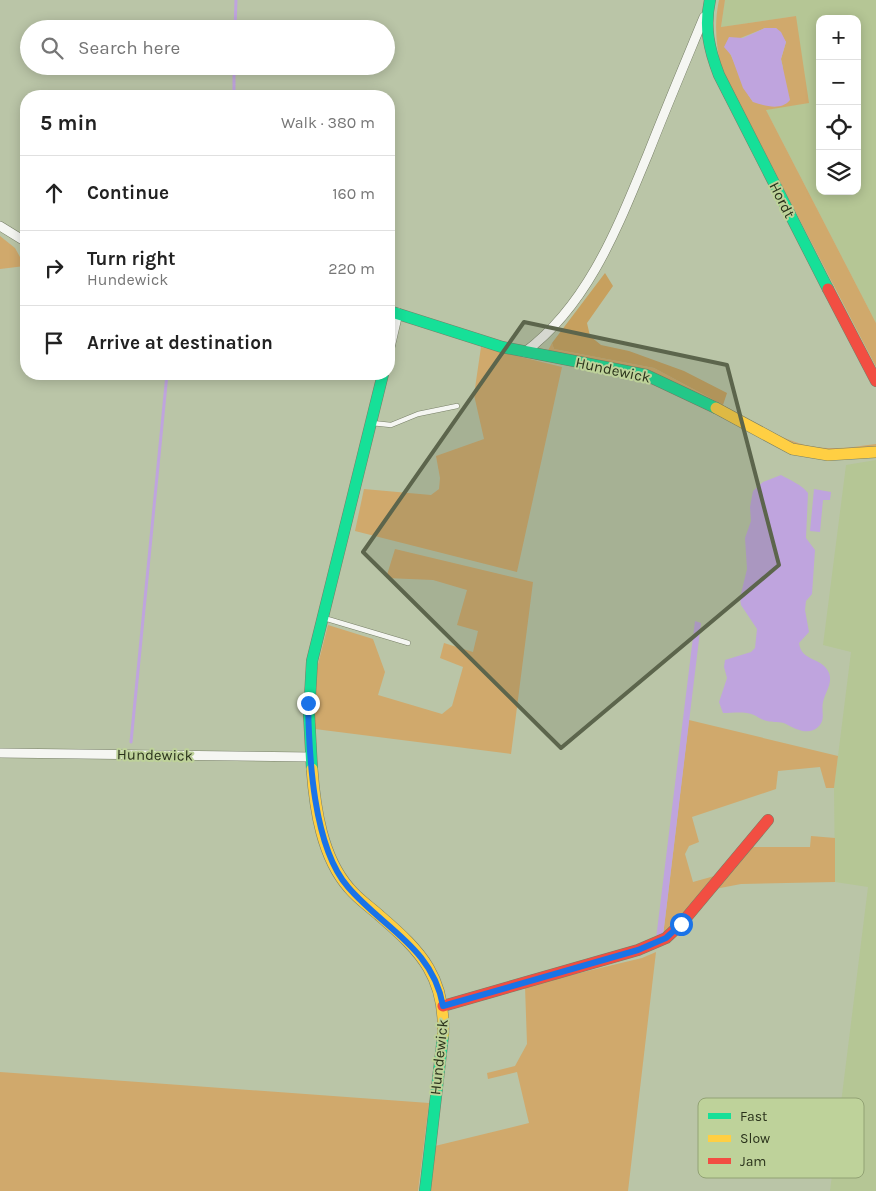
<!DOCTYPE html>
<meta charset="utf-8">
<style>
:root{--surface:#fff;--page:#f6f6f6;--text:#222;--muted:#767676;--line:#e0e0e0}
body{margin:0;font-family:Karla,sans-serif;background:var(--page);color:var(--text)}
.controls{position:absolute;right:15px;top:15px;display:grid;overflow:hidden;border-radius:10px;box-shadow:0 2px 12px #0003}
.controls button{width:45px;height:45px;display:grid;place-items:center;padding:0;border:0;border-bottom:1px solid var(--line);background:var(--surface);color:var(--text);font:25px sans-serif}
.stop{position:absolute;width:15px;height:15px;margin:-11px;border:4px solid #1a73e8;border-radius:50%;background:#fff}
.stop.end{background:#1a73e8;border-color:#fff;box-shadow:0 1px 5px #0008}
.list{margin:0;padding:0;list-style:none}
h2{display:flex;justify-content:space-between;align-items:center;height:65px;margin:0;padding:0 20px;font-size:21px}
h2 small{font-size:16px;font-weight:400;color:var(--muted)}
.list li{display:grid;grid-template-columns:32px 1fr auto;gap:15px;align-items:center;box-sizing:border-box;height:75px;padding:0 20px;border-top:1px solid var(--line)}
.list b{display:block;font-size:19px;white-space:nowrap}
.list p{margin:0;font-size:16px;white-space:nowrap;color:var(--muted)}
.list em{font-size:16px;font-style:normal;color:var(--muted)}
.icon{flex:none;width:28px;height:28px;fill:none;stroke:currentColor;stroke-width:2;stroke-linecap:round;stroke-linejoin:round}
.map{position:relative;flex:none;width:876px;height:1191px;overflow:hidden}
.search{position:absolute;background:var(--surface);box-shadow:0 2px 12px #0003;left:20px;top:20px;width:375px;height:55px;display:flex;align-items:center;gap:12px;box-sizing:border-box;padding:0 18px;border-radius:28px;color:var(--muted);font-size:19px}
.panel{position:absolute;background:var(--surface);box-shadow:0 2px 12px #0003;left:20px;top:90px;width:375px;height:290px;border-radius:20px}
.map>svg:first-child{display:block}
.built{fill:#b5c695;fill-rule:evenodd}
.green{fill:#d0a96c;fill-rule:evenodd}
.forest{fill:#c7a05e}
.water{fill:#bfa4de}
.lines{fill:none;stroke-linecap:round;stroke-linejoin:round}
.stream{stroke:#bfa4de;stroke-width:3}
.lane-casing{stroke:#777f67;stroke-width:5.5}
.street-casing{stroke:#777f67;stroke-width:10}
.fast-casing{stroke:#777f67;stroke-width:12}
.slow-casing{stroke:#777f67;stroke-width:12}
.jam-casing{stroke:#777f67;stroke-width:12}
.lane{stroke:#f5f6f2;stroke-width:4.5}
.street{stroke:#f5f6f2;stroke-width:9}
.fast{stroke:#16e098;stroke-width:11}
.slow{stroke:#ffcf43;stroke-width:11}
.jam{stroke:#f24e42;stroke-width:11}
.route{stroke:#1a73e8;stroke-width:6}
.marked{fill:#5c654c;fill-opacity:0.2;stroke:#5c654c;stroke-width:4;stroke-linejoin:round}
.labels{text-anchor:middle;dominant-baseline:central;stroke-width:4;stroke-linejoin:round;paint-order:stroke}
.street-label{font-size:15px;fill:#2a321b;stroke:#bed29a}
.key{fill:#bed29a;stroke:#92a274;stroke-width:1}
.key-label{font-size:14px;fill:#2a321b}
</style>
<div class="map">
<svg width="876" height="1191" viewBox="0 0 876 1191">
<rect width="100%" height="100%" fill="#bac5a7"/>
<!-- built -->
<path class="built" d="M725 0H876V323L766 110 796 16 721 27ZM820 19H857V191H820Z
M876 460V1191H830L868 887 835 882 834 788 851 652 823 645 846 465Z"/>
<!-- green -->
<path class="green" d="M719 0H725L721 27 796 16 809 103 766 110 876 323V367L721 68C716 44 714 24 719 0ZM765 28H776L786 42 781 59 783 67 753 102C740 84 737 63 727 49L738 39Z
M0 236 15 248 25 266 0 269Z
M552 343 554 349 654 368 782 437C817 452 840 449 876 444V449L850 453 797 448 669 381 546 354Z
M481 347 562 367 517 572 355 531 364 489 431 495 439 489 440 478 436 456 484 439 474 395Z
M395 549 533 582 511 754 315 729V676L328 625 373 639 385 672 378 695 442 714 452 706 463 667 440 658 444 643 473 652 478 631 457 625 467 590 433 580 386 578Z
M689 720 838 756 834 788H826L820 767 778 771 776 789 692 817 699 842 689 846 685 854 693 882 718 875 663 936Z
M811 836 835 838V882L741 884 715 889 752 847H810Z
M656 952 628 1191H431L435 1146 529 1123 517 1072 488 1079 487 1073 515 1066 527 1044 525 986 642 958Z
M0 1072 429 1103 418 1191H0Z"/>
<!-- forest -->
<path class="forest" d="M605 273 613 286 587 323 590 336 601 345 629 351 684 371 727 393 723 405 654 368 554 349 552 343Z"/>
<!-- water -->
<path class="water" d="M765 28H776L781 32 786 42 781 59 790 100C781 111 765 106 753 102L743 88 731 55 724 47 729 37 743 38Z
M781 475C790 480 802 485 808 493L806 538 815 550 812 594 806 601 805 610 809 632 799 643C801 662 823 657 829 673 833 683 825 693 823 702 821 711 826 720 818 727 809 736 795 729 786 724 780 721 773 723 767 721 762 720 758 717 754 715 745 711 733 713 723 713L719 702 727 678 724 667 725 660 751 652 755 648 757 629 741 605 740 598 747 569 745 538 751 521 750 507 753 491 763 482Z
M814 489 831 492 830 500H823L820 532 810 531Z
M695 621 701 623 663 936 656 939Z"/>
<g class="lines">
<!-- stream -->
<path class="stream" d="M235 29 236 0
M234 96V66
M131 742 167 374"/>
<!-- lane casing -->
<g class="lane-casing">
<path id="lane" d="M372 423 391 425 418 414 457 406
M324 618 408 643"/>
</g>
<!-- street casing -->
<g class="street-casing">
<path id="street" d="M0 226 26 242
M389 352 398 313
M525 352C589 304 618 226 648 154 666 108 685 63 704 17
M0 753 310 757"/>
</g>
<!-- fast casing -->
<g class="fast-casing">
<path id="fast" d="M710 0C704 27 709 49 719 75L828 289
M389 311 502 347 646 375 716 408
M312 769 309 714 312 661 383 374
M425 1191 443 1036"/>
</g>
<!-- slow casing -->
<g class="slow-casing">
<path id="slow" d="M716 408 792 449 828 455 876 452
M312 769C315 809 322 857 349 888 358 899 370 907 380 916 422 952 446 978 443 1036"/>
</g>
<!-- jam casing -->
<g class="jam-casing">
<path id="jam" d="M828 289 876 381
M443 1006 638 950 666 938 681 924 768 820"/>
</g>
<!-- lane -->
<use href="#lane" class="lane"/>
<!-- street -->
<use href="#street" class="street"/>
<!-- fast -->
<use href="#fast" class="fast"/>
<!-- slow -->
<use href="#slow" class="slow"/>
<!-- jam -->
<use href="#jam" class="jam"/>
</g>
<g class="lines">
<!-- route -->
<path class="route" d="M308 703C309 755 313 847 348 887 383 928 433 948 443 1006L638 950 666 938 681 924"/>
</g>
<!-- marked area -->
<path class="marked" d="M524 322 727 365 779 565 561 748 363 552Z"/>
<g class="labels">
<!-- street labels -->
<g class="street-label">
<text transform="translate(782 200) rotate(63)">Hordt</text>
<text transform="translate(613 370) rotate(12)">Hundewick</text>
<text transform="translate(155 755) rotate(1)">Hundewick</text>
<text transform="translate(439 1057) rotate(-84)">Hundewick</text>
</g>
</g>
<!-- legend -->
<rect x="698" y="1098" width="166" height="80" rx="8" class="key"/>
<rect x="708" y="1113" width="23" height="6" fill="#16e098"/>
<rect x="708" y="1135" width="23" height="7" fill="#ffcf43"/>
<rect x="708" y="1158" width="23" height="6" fill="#f24e42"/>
<g class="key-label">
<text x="740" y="1121">Fast</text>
<text x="740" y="1143">Slow</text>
<text x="740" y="1166">Jam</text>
</g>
</svg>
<div class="controls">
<button>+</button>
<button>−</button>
<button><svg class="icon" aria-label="locate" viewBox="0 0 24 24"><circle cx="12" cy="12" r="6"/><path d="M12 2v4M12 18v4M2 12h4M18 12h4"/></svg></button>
<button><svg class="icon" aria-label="layers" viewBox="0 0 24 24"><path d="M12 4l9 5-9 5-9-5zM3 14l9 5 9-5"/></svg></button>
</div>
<div class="stop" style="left:681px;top:924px"></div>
<div class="stop end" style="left:308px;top:703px"></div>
<div class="search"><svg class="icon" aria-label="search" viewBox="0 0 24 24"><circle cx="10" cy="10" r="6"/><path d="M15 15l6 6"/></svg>Search here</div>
<section class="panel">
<h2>5 min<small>Walk · 380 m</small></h2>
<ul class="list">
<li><svg class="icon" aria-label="ahead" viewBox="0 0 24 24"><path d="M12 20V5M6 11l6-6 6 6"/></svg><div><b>Continue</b></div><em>160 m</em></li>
<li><svg class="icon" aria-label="right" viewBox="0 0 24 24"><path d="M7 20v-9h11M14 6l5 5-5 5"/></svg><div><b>Turn right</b><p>Hundewick</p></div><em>220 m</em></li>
<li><svg class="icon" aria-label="arrive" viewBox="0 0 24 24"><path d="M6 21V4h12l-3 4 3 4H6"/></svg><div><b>Arrive at destination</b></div></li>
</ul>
</section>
</div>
